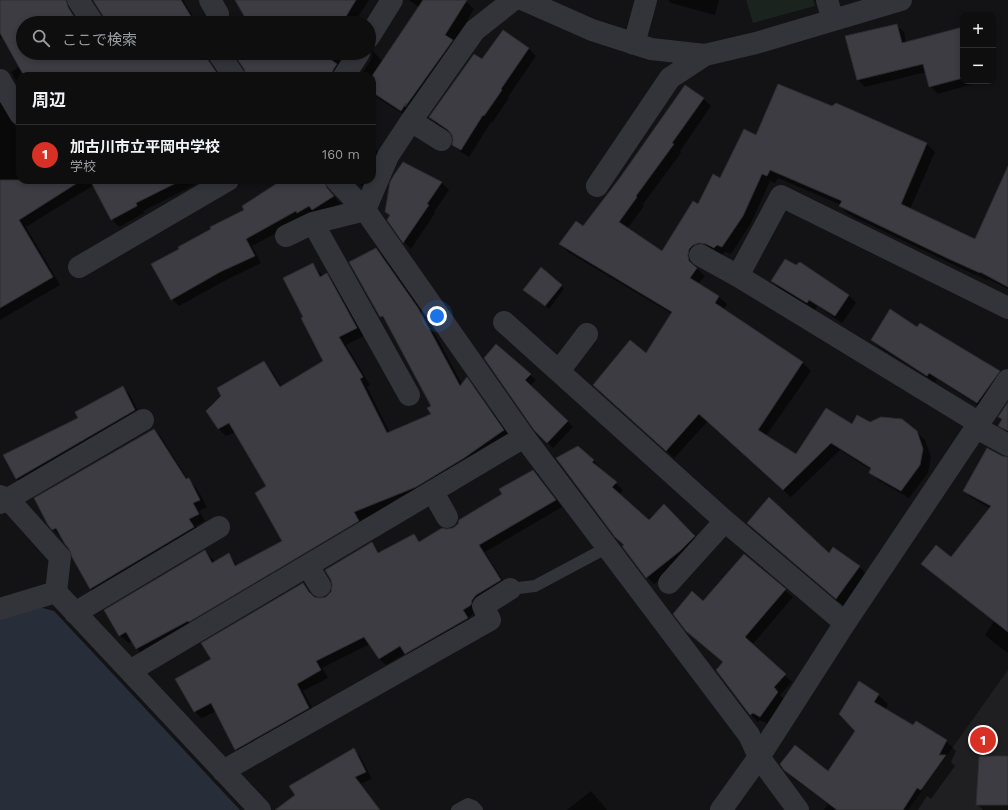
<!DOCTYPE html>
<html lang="ja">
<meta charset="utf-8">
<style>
:root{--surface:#0e0e0f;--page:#1c1c1d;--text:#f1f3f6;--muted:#9b9c9e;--line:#2e2e2f;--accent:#d93025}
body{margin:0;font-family:"Work Sans","Noto Sans JP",sans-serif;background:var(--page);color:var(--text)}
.controls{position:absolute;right:12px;top:12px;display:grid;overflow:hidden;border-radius:8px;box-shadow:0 2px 6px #0003}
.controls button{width:36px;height:36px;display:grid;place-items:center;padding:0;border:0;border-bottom:1px solid var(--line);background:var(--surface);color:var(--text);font:20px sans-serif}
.you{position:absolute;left:437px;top:316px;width:14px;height:14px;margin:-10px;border:3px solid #fff;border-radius:50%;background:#1a73e8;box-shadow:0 0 0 6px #1a73e833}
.badge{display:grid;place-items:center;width:26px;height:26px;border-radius:50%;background:var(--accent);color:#fff;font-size:13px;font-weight:700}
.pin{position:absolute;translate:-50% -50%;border:2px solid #fff;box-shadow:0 1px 4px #0006}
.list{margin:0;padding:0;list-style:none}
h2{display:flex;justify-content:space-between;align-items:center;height:52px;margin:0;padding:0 16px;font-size:17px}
h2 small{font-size:13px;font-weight:400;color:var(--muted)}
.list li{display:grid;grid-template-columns:26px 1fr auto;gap:12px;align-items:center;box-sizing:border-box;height:60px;padding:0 16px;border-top:1px solid var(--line)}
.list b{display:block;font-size:15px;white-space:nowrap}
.list p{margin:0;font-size:13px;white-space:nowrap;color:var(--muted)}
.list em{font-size:13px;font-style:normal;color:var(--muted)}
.icon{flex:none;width:22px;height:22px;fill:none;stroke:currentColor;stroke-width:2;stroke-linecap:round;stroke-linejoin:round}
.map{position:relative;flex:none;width:1008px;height:810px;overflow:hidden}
.search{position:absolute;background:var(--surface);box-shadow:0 2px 6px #0003;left:16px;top:16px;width:360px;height:44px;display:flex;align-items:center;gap:10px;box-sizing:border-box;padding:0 14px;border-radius:22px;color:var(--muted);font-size:15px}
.panel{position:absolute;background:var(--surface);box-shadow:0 2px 6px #0003;left:16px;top:72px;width:360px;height:112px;border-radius:12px}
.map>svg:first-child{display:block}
.built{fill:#1f1e21}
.green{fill:#1a231d}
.water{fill:#282e39}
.shadow{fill:#0007}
.building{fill:#3c3c42;stroke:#2d2c31}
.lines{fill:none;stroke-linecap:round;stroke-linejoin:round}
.service{stroke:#33333a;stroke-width:12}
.minor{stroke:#33333a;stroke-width:22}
</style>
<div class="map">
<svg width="1008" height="810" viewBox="0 0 1008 810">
<rect width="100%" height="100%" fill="#131214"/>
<!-- built -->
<path class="built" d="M1008 670V810H908Z"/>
<!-- green -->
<path class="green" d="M746 0H813L815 6 753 23Z"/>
<!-- water -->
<path class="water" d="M39 607 54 611 240 810H0V620Z"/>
<!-- shadow -->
<path class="shadow" d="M0 0H76L73 9 80 23H23V53H216L213 62 215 69 220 76H20V88L11 72 20 66 3 37 0 38Z
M94 0H183L197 23H106Z
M236 0H369L354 23H245L248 21Z
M409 0H464L474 9 468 19H469L453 42 460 48 409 118 372 94V76H360L371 60 372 54V50L383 62 419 7Z
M668 0H719L715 15 671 3Z
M896 25 904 32 906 43 963 28V81H983L938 94 930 86 926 72 865 87 858 80Z
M503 31 529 49 536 56 508 97 509 98 492 123 491 122 469 157 461 152 453 144V135L437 125 430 117 483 60Z
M234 53H357L338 76H247Z
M703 98 711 106 680 151 681 153 643 204 644 206 627 229 663 253 699 206 757 137 832 108 839 106 927 144 935 152 910 209 975 240 1008 196V289L988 279 987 280 958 267 848 214 840 206 841 205 778 178 775 183 770 181 751 223 731 254 725 252 722 255 695 263 696 268 705 276 698 284 719 297 727 304 723 310 803 363 811 371 766 436 796 455 852 425 870 423 917 432 925 440 931 457 928 473 909 498 878 480 870 472 871 470 840 450 791 497 707 422 674 458 602 393 646 354 672 314 568 252 560 244 583 228Z
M0 101 15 126 20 127V180H204L143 211 144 213 119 227 112 219 94 185 26 227 60 285 0 320Z
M372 146 383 155 372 171Z
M404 163 442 183 449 190 434 212 435 213 411 249 404 242 389 220 391 216 386 211Z
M284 180H333L331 185V192L341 204 320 217 304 218 252 246 261 263 228 279 179 306 172 299 181 249 245 210Z
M355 180H366L362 187Z
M376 249 384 257 426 317 462 384 467 379 475 387 511 438 424 495 361 520 366 529 145 657 137 649 133 641 128 643 120 635 205 551 215 562 229 555 238 566 283 542 267 487 235 432 226 436 218 428 264 363 272 371 282 387 324 362 304 317 312 264 323 276 327 274 335 283 364 336 346 345 370 385 367 387 390 433 433 414 432 406 389 325 381 316Z
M772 281 849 295 856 303 842 323 817 306 815 310 779 289Z
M561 285 564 289 549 309 528 293Z
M918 328 991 367 998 374 991 386 985 410 937 379 935 382 879 347 872 339Z
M485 358 530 375 536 380 530 386 573 427 553 448 535 429Z
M123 387 130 395 142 418 24 486 16 479 80 419Z
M1008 404V433L1000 425 999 423Z
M154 430 161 437 188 480 196 487 207 507 199 511 205 521 196 526 200 535 98 596 91 589 73 557 70 548 62 536H60L53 529Z
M1002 457 1008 458V653L993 642 985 635 994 621 930 571 923 564 951 558 991 509 972 498 964 491Z
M557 458 593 460 600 468 599 469 623 490 619 495 649 521 664 506 701 544 687 558 654 584 647 577 625 545Z
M533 472 540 479 562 507 485 552 507 587 469 617 474 626 413 660 406 653 386 665 379 659 370 644 322 668 328 678 303 691 316 715 243 756 236 749 216 711 202 718 195 712 176 679 212 659 303 584 310 591 314 598 321 599 327 597 372 543 380 553 414 535 421 542 453 529 504 495Z
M748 523 859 566 866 574 844 606Z
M744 555 793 597 752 645 792 682 780 695 785 700 768 724 760 720 758 722 750 714 724 662 703 602Z
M878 695 888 704 885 710 913 726 946 741 956 751 951 762 955 766 931 799 927 796 918 810H824L828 804 794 779 784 769 828 773 856 731Z
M353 750 360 756 372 779 360 784 380 810H290Z
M1008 757V810H983L977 804Z
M591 791 607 810H567Z"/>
<!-- building -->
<path class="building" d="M0 0H66L68 7 78 23H23V53H206L208 60 219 76H24L0 33Z
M93 0H181L195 23H105L103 16Z
M235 0H356L342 23H243L247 21Z
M423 0H467L445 35 453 40 405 107 406 103 401 111 372 92V76Z
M897 24 902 43 963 27V78L929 87 923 64 857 80 845 36Z
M503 30 529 48 501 89 502 90 484 116 483 115 461 150 452 145 453 140 452 135 448 130 429 117 474 54 482 59Z
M233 53H322L337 64 333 70 332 76H246L244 69Z
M778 84 832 106 836 103 927 143 901 204 975 239 1008 166V287L980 272V273L949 259 839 206 842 201 770 170 767 176 762 174 743 216 722 247 717 245 714 248 706 244 699 243 693 245 689 249 688 256 689 261 697 268 690 278 719 296 715 303 803 362 758 430 796 454 826 408 852 424 857 415 870 422 881 417 902 419 917 431 923 449 920 465 901 491 869 473 871 468 831 443 783 490 699 414 666 451 593 385 630 340 646 353 672 312 559 244 576 221 583 226 619 179 685 85 704 98 672 143 674 144 636 196 637 197 619 222 662 251 693 201 698 204 713 174 720 178 744 129 756 135Z
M403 162 442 182 427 204 429 205 403 243 387 220 390 215 385 212 390 182 394 175Z
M0 180H82L19 220 53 277 0 308Z
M90 180H182L136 203 137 206 111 220Z
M282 180H324L327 188 334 196 312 210 309 206 297 213 296 211 246 239 255 256 220 272 171 300 151 264 179 249 178 247 211 229 210 227 244 210 242 206Z
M376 248 418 308 460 386 467 377 504 430 464 458 416 487 354 512 359 521 189 622 188 621 136 649 126 632 119 636 104 610 205 550 212 563 229 553 235 566 282 541 255 493 266 486 229 423 218 429 206 411 221 396 217 388 264 361 280 387 323 361 301 318 303 317 283 278 313 263 320 277 327 273 357 328 339 337 363 377 360 379 387 433 431 414 427 408 431 406 383 316 380 317 349 262Z
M785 259 796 265 800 262 849 295 835 316 809 300 807 303 771 281Z
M541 267 562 285 545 306 523 290Z
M890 309 917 327 920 323 1000 371 977 403 929 373 927 376 871 340Z
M496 344 531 374 525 380 568 421 547 443 534 430 484 358Z
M123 386 135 410 16 479 3 455 78 418 75 412Z
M1008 402V431L998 426 1002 419 998 417Z
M154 429 186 479 189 478 200 500 193 503 199 514 189 519 194 527 90 589 72 557 69 549 65 544 56 528 52 530 48 525 34 498Z
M578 446 594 460 592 462 617 482 612 487 649 520 664 504 695 536 680 551 646 578 622 546 624 545 615 537 556 458Z
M987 448 1002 456 1008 457V632L921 564 936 545 951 557 991 506 963 491Z
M533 470 556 500 479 545 501 580 476 595 472 600 471 605 463 610 468 618 405 654 400 646 379 659 364 637 316 661 321 670 297 684 309 708 235 750 211 703 194 712 175 679 211 659 201 643 303 583 309 592 314 597 320 598 326 597 331 592 332 585 331 580 325 570 372 542 378 553 414 534 419 542 442 528 447 529 453 528 458 524 459 520 502 494 499 489Z
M769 497 829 553 833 547 860 566 836 599 747 523Z
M744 554 786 589 745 637 786 674 774 687 778 692 760 717 753 713 750 715 716 670 723 662 686 631 673 614 692 591 703 601Z
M859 681 879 694 874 702 913 725 916 721 947 740 939 755H946L921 790 917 788 903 810H837L784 770 780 764 795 745 828 771 855 731 839 714Z
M354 748 366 772 355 777 380 810H275L295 795 289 786Z
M979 756H1008V805H976Z"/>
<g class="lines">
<!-- service -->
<path class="service" d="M510 589 535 586 608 547
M457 810 468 804 473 806 477 810"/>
<!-- minor -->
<path class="minor" d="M78 0 93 23
M210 0 218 14
M524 0 592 30 651 49 705 55 756 43 901 0
M827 0 833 20
M369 37 392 0
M634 44 646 0
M218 53 234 76
M344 76 359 53
M0 80 20 114
M411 121 441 140
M336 180 365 210 524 437 749 735 759 757 798 810
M597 186 670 78 705 55
M313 223 409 395
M286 236 313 223 365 210 388 156 411 121 475 30 513 0
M700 255 738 276
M79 267 228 180
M504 322 725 521 845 623
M559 371 587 334
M979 423 738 276 781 196 1008 308
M977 428 1008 445
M433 492 447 517
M0 496 8 499 60 557 56 592
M0 503 8 499 143 420
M308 566 320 586
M669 583 725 521
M0 609 56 592 260 810
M75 613 219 527
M130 671 524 437
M223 771 490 620 483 606 510 589
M721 810 759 757 845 623 1008 380"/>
</g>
</svg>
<div class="controls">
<button>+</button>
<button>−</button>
</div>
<div class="you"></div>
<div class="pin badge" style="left:983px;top:740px">1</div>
<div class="search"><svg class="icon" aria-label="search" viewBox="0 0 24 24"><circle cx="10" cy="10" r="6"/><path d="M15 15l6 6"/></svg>ここで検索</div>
<section class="panel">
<h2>周辺<small></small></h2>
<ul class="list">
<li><span class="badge">1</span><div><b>加古川市立平岡中学校</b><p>学校</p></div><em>160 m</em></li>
</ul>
</section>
</div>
